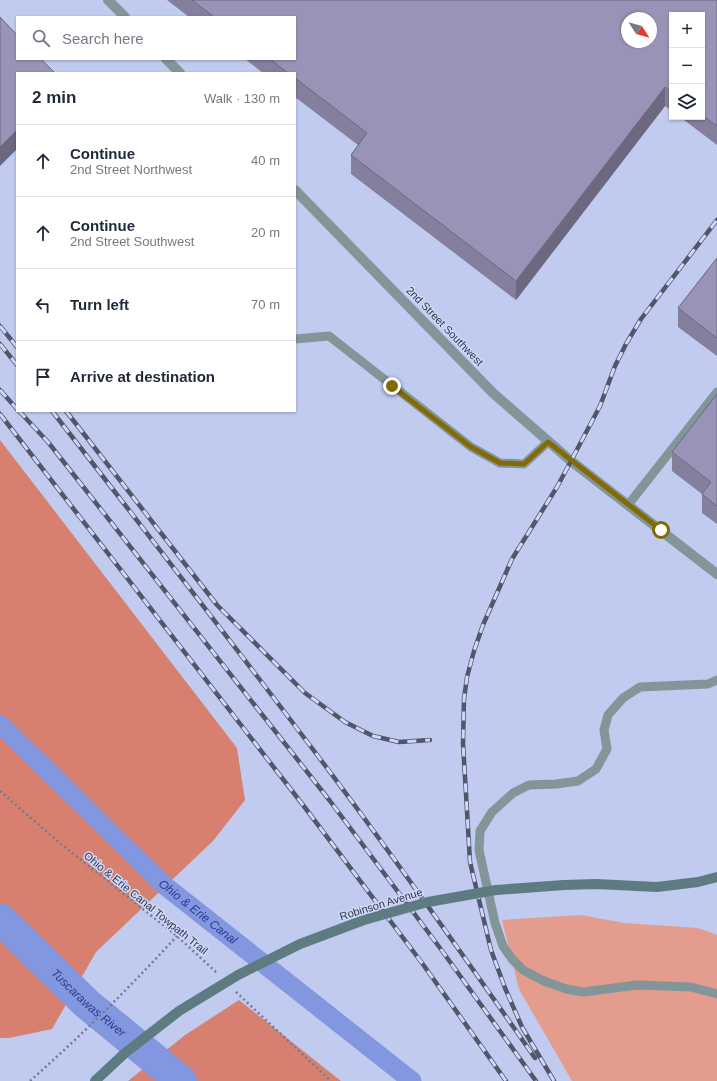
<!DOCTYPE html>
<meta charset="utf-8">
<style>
:root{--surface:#fff;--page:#f2f2f3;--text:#1f2937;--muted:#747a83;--line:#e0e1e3}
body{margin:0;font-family:Arial,sans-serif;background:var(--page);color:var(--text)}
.controls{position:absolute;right:12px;top:12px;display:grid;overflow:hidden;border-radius:0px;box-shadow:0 1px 3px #0004}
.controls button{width:36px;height:36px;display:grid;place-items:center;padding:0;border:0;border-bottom:1px solid var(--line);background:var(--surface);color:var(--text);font:20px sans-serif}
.compass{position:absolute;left:621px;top:12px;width:36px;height:36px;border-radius:50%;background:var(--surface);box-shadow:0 1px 3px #0004;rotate:126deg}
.stop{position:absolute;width:12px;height:12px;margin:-9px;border:3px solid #846a05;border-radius:50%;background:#fff}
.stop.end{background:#846a05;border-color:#fff;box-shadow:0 1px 4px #0008}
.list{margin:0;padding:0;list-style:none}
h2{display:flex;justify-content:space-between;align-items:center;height:52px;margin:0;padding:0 16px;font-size:17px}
h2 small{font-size:13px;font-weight:400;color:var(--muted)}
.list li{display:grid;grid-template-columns:26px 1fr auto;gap:12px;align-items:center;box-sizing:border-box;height:72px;padding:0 16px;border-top:1px solid var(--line)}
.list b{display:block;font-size:15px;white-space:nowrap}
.list p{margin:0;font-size:13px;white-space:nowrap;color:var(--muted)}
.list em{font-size:13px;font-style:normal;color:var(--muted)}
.icon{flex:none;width:22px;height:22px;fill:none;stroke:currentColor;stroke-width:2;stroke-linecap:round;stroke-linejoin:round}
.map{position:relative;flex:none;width:717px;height:1081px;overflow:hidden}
.search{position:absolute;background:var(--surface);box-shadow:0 1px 3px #0004;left:16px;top:16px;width:280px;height:44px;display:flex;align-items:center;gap:10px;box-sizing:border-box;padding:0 14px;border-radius:0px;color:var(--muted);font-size:15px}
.panel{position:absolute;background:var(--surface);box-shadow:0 1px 3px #0004;left:16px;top:72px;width:280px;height:340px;border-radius:0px}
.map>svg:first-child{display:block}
.green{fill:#e39c8d}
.forest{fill:#d7806f}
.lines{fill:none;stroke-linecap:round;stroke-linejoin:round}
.canal{stroke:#8396e0;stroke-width:19}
.river{stroke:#8396e0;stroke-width:32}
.path{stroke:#737a92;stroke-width:2.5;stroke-dasharray:2 3;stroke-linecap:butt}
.service{stroke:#82969a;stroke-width:9}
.tertiary{stroke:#82969a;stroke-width:10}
.secondary{stroke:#5d7b81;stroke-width:10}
.rail-casing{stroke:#515669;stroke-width:4.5}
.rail{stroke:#cdd8fc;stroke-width:3;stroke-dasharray:9;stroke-linecap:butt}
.secondary-bridge{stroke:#5d7b81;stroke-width:10}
.wall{fill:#847f9d}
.shaded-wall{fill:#6b6880}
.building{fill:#9994b7;stroke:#6b6880;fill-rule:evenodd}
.route{stroke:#846a05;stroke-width:5}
.labels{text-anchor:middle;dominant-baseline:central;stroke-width:3;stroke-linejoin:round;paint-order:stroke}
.street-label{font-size:11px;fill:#333745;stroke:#cdd8fc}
.water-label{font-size:12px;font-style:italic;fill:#2e3a90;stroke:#cdd8fc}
</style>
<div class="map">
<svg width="717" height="1081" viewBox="0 0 717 1081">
<rect width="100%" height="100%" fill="#c0cbef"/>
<!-- green -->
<path class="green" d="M581 915 624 923 698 928 717 935V1081H572L519 989 502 920Z"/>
<!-- forest -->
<path class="forest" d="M0 440 237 748 245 800 213 841 96 952 52 1029 9 1038H0Z
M239 1000 341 1081H128L185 1035Z"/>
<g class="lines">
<!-- canal -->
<path class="canal" id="s1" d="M0 724 164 885 412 1081"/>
<!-- river -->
<path class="river" id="s2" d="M0 919 86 1003 181 1081"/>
<!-- path -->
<path class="path" d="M0 791 61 844 177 936 217 973
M236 992 331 1081
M30 1081C82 1035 130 987 177 936"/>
<!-- service -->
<path class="service" d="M295 339 329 336 471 447 500 463 524 464 548 442
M628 505 717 392
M717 680 708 684 640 687 623 698 608 715 604 730 607 749 596 769 578 781 556 784 529 785 513 793 492 812 480 831 479 850 495 923 503 946 512 959 523 970 544 981 566 989 583 992 637 985 691 987 717 994"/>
<!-- tertiary -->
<path class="tertiary" d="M108 0 125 17
M166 59 180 73
M295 190 493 393 571 461 717 574"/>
<!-- secondary -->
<path class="secondary" d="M564 885 596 884 657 887 698 882 717 877"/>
<!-- rail casing -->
<g class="rail-casing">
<path id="rail" d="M0 326 17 347
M0 344 17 365
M0 390 17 409
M19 411 48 442 330 801 440 948 536 1081
M52 411C136 519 220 627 302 735 383 841 459 949 535 1058
M66 411 217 605 305 693 345 722 373 736 399 742 430 740
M0 414 303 805 422 963 506 1081
M554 1081 522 1027 505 988 491 950 470 862 463 743 464 699 467 677 474 651 483 625 512 559 557 487 571 461 600 406 615 366 626 344 641 319 717 220"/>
</g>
<!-- rail -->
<use href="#rail" class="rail"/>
<!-- secondary-bridge -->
<path class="secondary-bridge" d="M95 1081 125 1053 179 1011 238 975 300 944 364 920 428 902 496 890 564 885"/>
</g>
<!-- wall -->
<path class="wall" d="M167 0H717V145L680 117H702V15H672V111L665 106 516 300 351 174V155L358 145 295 97V73H263L245 59H295V17H189Z
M717 258V356L678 327V308Z
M717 394V524L702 513V494L672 471V452Z"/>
<!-- shaded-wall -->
<path class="shaded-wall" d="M665 87V106L516 300V281Z
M17 130V149L0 166V147Z"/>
<!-- building -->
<path class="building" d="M192 0H717V126L702 115V15H672V92L665 87 516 281 351 155 367 133 295 78V73H288L270 59H295V17H214ZM627 18H651V42H627Z
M0 17 17 35V59H41L55 73H17V130L0 147Z
M717 258V338L678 308Z
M717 394V506L702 494 711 482 672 452Z"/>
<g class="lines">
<!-- route -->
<path class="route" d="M392 386 471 447 500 463 524 464 548 442 661 530"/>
</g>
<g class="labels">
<!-- street labels -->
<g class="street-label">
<text transform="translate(445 326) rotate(46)">2nd Street Southwest</text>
<text transform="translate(146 903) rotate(39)">Ohio &amp; Erie Canal Towpath Trail</text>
<text transform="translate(381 904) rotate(-17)">Robinson Avenue</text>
</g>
<!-- water labels -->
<g class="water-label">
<text stroke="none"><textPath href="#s1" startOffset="273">Ohio &amp; Erie Canal</textPath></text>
<text stroke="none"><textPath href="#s2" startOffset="122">Tuscarawas River</textPath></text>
</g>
</g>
</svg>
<div class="controls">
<button>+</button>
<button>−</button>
<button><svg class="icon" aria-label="layers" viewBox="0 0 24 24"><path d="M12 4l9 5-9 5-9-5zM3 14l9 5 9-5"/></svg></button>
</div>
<svg class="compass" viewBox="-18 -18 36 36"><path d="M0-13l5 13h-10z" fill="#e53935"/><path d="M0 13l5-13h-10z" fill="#747a83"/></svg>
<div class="stop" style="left:661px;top:530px"></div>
<div class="stop end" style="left:392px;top:386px"></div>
<div class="search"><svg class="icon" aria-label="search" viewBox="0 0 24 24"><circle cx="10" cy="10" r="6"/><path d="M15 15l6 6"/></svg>Search here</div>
<section class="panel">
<h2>2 min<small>Walk · 130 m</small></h2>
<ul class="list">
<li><svg class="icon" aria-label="ahead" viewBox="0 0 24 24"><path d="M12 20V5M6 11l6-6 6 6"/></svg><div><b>Continue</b><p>2nd Street Northwest</p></div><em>40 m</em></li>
<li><svg class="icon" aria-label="ahead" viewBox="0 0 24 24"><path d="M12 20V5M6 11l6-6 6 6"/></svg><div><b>Continue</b><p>2nd Street Southwest</p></div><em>20 m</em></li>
<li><svg class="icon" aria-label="left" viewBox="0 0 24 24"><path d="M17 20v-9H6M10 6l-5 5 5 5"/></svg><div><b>Turn left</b></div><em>70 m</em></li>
<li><svg class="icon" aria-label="arrive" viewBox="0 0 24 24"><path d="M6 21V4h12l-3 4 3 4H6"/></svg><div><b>Arrive at destination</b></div></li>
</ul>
</section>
</div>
